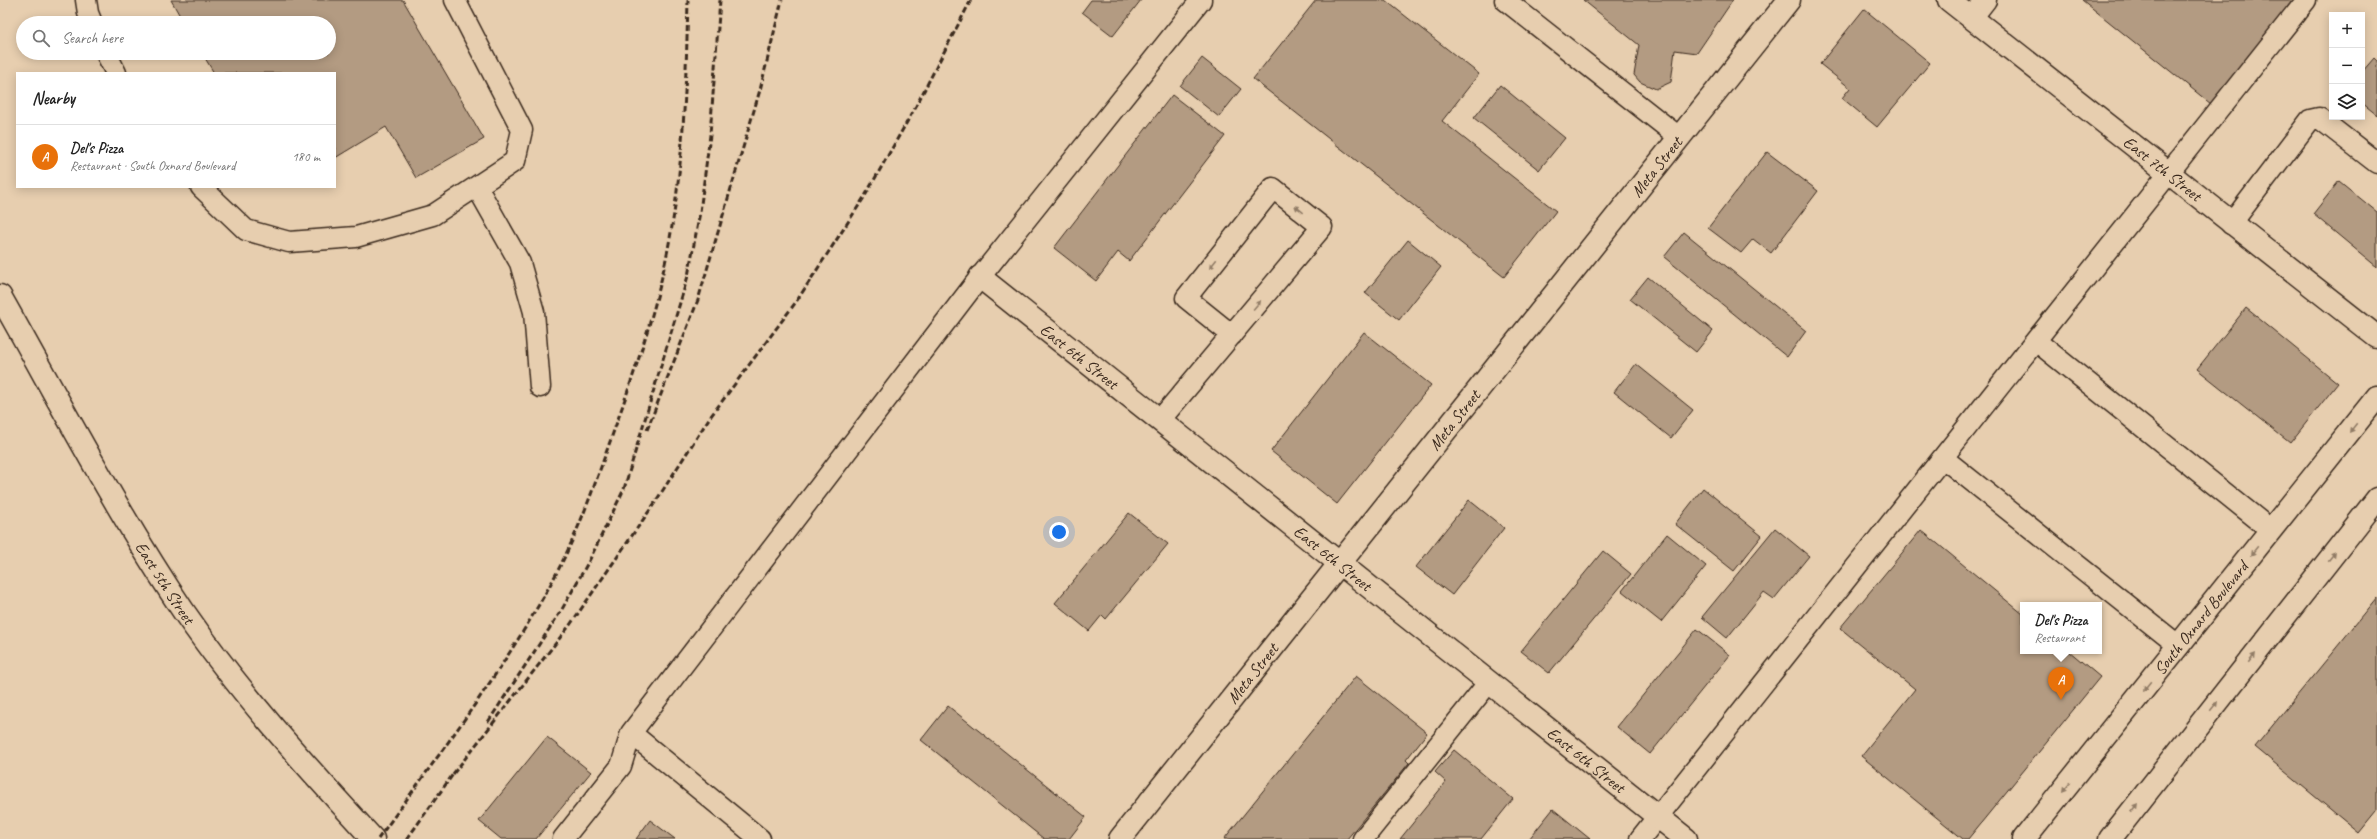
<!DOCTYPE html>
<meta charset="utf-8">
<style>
:root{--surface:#fff;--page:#f2f2f2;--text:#222;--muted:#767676;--line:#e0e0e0;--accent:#7c3aed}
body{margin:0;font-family:Caveat,sans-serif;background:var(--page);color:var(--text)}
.controls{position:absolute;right:12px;top:12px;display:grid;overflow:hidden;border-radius:0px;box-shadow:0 2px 10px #0003}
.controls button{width:36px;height:36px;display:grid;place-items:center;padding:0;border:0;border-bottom:1px solid var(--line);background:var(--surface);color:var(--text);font:20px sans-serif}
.you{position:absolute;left:1059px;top:532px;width:14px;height:14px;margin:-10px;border:3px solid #fff;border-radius:50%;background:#1a73e8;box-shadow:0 0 0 6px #1a73e833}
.badge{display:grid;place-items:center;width:26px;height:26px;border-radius:50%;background:var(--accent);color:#fff;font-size:13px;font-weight:700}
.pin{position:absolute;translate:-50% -33px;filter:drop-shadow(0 1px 2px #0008)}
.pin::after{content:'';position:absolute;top:21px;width:14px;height:12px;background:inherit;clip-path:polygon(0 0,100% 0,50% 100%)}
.popup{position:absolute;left:2020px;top:602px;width:82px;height:52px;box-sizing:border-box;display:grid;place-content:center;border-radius:0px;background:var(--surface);filter:drop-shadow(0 1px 3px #0005);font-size:13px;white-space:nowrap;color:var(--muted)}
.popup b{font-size:15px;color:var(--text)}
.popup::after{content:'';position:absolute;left:50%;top:100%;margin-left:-8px;border:8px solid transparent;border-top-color:var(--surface)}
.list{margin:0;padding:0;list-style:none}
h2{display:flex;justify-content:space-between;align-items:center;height:52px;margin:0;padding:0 16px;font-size:17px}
h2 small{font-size:13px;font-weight:400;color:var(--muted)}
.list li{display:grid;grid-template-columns:26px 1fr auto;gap:12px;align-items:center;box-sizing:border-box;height:64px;padding:0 16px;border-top:1px solid var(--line)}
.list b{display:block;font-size:15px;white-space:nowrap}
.list p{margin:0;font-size:13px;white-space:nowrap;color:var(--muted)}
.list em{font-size:13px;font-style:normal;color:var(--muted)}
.icon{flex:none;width:22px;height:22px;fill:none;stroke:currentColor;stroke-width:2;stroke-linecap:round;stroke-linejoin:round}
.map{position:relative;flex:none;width:2377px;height:839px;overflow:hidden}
.search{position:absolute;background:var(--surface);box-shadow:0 2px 10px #0003;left:16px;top:16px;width:320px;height:44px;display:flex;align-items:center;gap:10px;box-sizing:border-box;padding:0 14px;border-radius:22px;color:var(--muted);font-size:15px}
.panel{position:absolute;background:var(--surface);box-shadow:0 2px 10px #0003;left:16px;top:72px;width:320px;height:116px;border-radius:0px}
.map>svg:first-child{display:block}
.building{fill:#b39b82;stroke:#3b2a1e}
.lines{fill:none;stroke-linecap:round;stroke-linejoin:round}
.service-casing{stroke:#3b2a1e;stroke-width:23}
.minor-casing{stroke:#3b2a1e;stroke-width:25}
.tertiary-casing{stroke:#3b2a1e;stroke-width:25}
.secondary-casing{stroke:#3b2a1e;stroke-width:25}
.primary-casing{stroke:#3b2a1e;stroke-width:25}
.service{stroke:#e7ceaf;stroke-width:20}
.minor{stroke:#e7ceaf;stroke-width:22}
.tertiary{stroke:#e7ceaf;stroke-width:22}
.secondary{stroke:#e7ceaf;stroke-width:22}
.primary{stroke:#e7ceaf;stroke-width:22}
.rail{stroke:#3b2a1e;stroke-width:3;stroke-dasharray:6 3;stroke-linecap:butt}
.oneway{fill:#917c66}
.labels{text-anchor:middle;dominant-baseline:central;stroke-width:4;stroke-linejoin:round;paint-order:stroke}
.street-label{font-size:17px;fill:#3b2a1e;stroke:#e7ceaf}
</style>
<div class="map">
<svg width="2377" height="839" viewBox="0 0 2377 839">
<rect width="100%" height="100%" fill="#e7ceaf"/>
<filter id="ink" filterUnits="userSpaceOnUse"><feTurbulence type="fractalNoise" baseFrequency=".025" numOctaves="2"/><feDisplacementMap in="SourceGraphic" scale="8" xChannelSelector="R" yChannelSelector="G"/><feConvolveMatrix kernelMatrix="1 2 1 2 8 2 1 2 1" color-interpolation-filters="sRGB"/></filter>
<g filter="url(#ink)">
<!-- building -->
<path class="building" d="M171 0H403L484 139 416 178 386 127 335 158V73H214L202 53H329V23H184Z
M1091 0H1141L1113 36 1082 12Z
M1316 0H1385L1479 74 1442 121 1556 211 1504 277 1253 79Z
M1583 0H1733L1697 53 1675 50 1671 82 1656 89 1640 82 1634 75 1639 45Z
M2082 0H2295L2211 104Z
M1864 9 1930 63 1877 127 1842 98 1850 88 1820 64Z
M1202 58 1241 89 1219 117 1180 86Z
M2374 58 2377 61V115L2362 103V72Z
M1500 85 1565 138 1539 170 1474 118Z
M1172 95 1225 136 1129 261 1118 252 1096 281 1054 248Z
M1767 152 1818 191 1771 253 1753 239 1741 253 1708 228Z
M2339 181 2377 212V267L2313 214Z
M1684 232 1806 331 1787 357 1664 257Z
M1408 240 1441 267 1399 320 1365 293Z
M1648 277 1713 331 1696 352 1630 299Z
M2246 308 2338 383 2290 443 2197 369Z
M1364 332 1431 385 1337 504 1271 451Z
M1636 364 1693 410 1671 438 1614 392Z
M1703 488 1762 536 1734 571 1675 524Z
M1469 500 1504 528 1452 595 1416 567Z
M1129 513 1168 544 1106 619 1102 615 1089 631 1055 603Z
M1775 528 1809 556 1774 599 1764 592 1727 638 1702 617Z
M1921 530 2023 614V651H2069L2100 677 1968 839H1963L1861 756 1915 689 1840 628Z
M1667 534 1706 566 1661 622 1622 591Z
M1603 551 1631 574 1549 673 1521 651Z
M2377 598V811L2359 833 2255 747Z
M1697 629 1730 655 1650 754 1617 727Z
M1356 676 1427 733 1406 760 1409 763 1347 839H1224Z
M948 706 1086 817 1069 839H1044L921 740Z
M547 737 591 772 536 839H501L479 821Z
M1454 750 1513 799 1481 839H1400L1446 782 1435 772Z
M1553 809 1590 839H1529Z
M650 820 675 839H636Z"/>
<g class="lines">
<!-- service casing -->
<g class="service-casing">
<path id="service" d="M86 0 88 13 92 23
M1505 0 1679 137
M1972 18 1986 0
M106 53 116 73
M201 187 246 230 289 242 356 237 433 215 515 161 522 130 455 0
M477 187 520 263 534 312 540 387
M2231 224 2310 120 2319 118 2377 163
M2036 341 2271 530
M1160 420 1322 227 1273 188 1186 298 1232 335
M1943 458 2179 646
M631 733 760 839
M563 839 621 766 631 733 980 277 1201 0
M1363 839 1489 682
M1640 839 2306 0"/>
</g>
<!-- minor casing -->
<g class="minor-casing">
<g id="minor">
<path id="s1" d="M980 277 1686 839"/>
<path id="s2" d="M1120 839 1789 0"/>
</g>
</g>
<!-- tertiary casing -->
<g class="tertiary-casing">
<g id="tertiary">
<path id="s3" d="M1949 0 2377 337"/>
</g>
</g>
<!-- secondary casing -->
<g class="secondary-casing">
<g id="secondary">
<path id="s4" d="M0 296C60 402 116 511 184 612 240 693 306 766 373 839"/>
</g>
</g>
<!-- primary casing -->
<g class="primary-casing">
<g id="primary">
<path id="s5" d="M2024 839 2377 397"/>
<path d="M2110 839 2377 499"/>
</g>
</g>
<!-- service -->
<use href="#service" class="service"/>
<!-- minor -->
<use href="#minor" class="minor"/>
<!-- tertiary -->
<use href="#tertiary" class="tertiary"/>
<!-- secondary -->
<use href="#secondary" class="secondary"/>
<!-- primary -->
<use href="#primary" class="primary"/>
<!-- rail -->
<path class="rail" d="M647 430 698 300 760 90 782 0
M488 722 561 611 590 559 624 489 688 276 700 212 710 135 720 0
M453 774 570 625 654 504 708 420 796 302 865 196 916 106 971 0
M378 839C439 754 505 669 555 576 579 531 595 484 612 436 635 371 658 306 670 238 684 159 686 80 688 0
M407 839 456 770"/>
</g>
<!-- one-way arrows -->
<defs><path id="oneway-solid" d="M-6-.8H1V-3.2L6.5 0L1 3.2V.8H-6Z"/></defs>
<g class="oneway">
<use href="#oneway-solid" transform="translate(1299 209) rotate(-141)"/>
<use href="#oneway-solid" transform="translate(1213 264) rotate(128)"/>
<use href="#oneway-solid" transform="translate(1257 305) rotate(-50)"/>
<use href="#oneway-solid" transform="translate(2353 428) rotate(128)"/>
<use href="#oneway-solid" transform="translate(2254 551) rotate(129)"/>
<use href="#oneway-solid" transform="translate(2332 556) rotate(-52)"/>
<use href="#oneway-solid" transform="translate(2252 658) rotate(-52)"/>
<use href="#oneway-solid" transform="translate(2147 686) rotate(129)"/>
<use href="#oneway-solid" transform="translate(2214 706) rotate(-52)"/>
<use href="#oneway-solid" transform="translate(2066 787) rotate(129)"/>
<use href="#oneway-solid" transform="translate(2134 808) rotate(-52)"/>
</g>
</g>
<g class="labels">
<!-- street labels -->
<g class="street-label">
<text stroke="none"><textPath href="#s2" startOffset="860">Meta Street</textPath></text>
<text stroke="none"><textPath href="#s3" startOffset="272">East 7th Street</textPath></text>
<text stroke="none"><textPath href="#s1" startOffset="127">East 6th Street</textPath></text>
<text stroke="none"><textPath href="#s2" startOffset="536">Meta Street</textPath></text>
<text stroke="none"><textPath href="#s1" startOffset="451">East 6th Street</textPath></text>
<text stroke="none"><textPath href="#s4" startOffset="331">East 5th Street</textPath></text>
<text stroke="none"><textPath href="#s5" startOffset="283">South Oxnard Boulevard</textPath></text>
<text stroke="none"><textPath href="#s2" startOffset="212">Meta Street</textPath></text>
<text stroke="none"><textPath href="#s1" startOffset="775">East 6th Street</textPath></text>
</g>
</g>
</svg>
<div class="controls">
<button>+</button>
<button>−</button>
<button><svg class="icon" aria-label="layers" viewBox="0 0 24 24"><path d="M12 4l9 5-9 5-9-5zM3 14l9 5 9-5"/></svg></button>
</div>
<div class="you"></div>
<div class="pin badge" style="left:2061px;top:700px;background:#e8710a">A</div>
<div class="popup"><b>Del's Pizza</b>Restaurant</div>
<div class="search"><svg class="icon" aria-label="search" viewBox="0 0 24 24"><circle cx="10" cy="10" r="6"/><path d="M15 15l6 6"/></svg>Search here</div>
<section class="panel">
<h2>Nearby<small></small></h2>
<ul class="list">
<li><span class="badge" style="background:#e8710a">A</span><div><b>Del's Pizza</b><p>Restaurant · South Oxnard Boulevard</p></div><em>180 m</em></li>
</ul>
</section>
</div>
